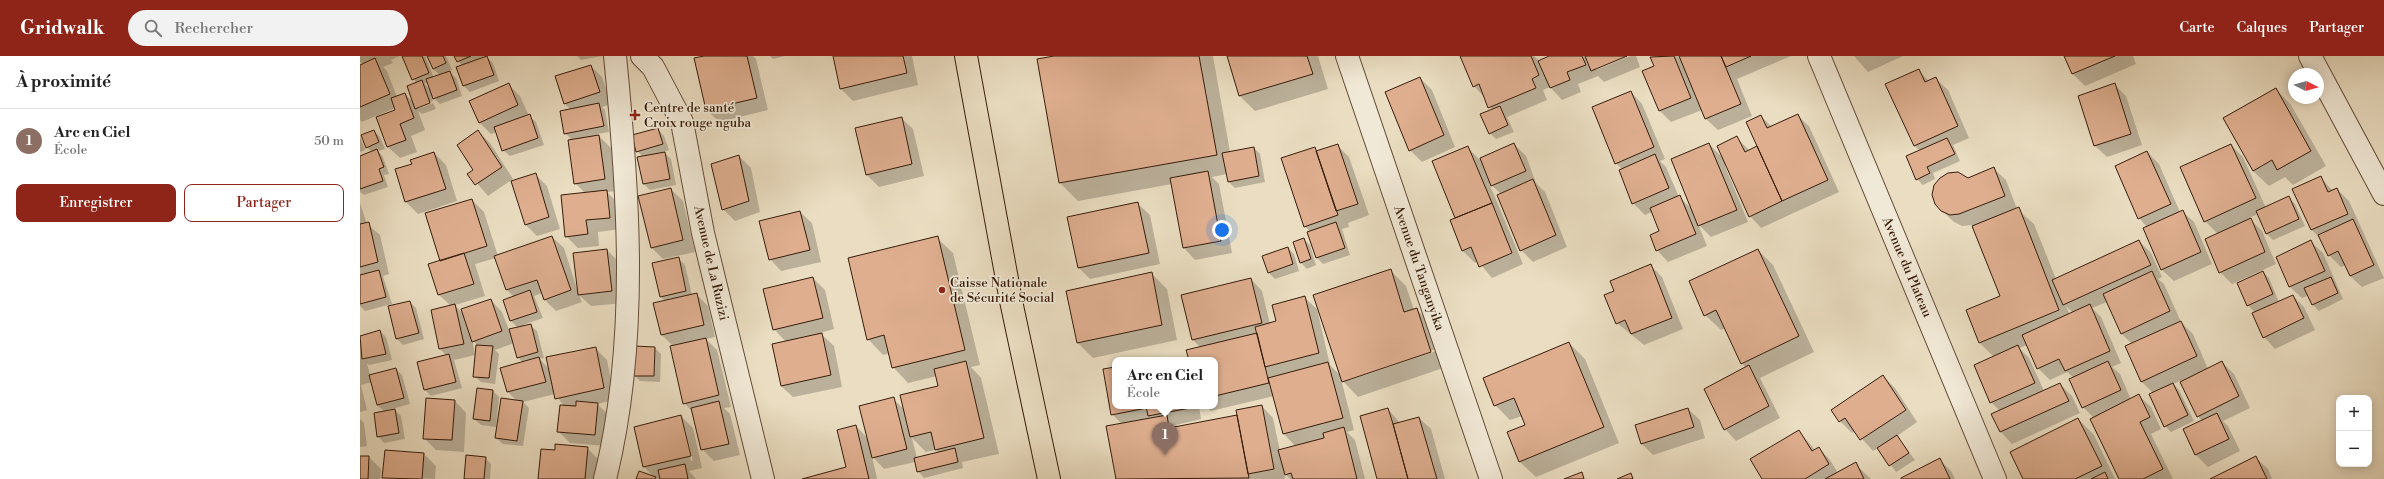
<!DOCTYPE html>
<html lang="fr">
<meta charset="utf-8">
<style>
:root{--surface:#fff;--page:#f2f2f2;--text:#222;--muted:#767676;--line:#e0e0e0;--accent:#8f2418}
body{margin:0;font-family:"Libre Bodoni",serif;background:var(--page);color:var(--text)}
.controls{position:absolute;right:12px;bottom:12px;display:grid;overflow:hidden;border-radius:8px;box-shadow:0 2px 10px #0003}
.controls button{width:36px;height:36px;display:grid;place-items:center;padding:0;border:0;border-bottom:1px solid var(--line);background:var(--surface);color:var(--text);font:20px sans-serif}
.compass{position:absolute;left:1928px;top:12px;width:36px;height:36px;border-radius:50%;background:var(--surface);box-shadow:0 2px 10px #0003;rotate:96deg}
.you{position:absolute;left:862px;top:174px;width:14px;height:14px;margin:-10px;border:3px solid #fff;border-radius:50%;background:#1a73e8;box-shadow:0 0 0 6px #1a73e833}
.badge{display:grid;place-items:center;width:26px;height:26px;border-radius:50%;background:var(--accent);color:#fff;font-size:13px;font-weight:700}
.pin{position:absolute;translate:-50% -33px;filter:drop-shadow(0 1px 2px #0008)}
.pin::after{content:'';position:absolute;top:21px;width:14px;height:12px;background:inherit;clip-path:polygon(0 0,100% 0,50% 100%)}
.popup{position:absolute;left:752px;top:301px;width:106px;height:52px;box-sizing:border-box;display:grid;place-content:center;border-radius:8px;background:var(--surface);filter:drop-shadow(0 1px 3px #0005);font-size:13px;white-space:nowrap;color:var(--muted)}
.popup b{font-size:15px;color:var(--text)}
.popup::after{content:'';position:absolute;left:50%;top:100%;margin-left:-8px;border:8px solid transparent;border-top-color:var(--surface)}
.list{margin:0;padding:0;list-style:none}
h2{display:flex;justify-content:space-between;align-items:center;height:52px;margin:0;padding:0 16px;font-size:17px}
h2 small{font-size:13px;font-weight:400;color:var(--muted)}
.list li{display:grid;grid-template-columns:26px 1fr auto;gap:12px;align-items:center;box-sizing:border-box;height:64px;padding:0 16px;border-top:1px solid var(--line)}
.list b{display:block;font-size:15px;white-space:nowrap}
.list p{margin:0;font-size:13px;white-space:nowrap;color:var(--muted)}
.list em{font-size:13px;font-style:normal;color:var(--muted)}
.actions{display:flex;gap:8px;padding:12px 16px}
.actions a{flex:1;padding:9px 0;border:1px solid var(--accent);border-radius:8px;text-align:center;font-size:14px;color:var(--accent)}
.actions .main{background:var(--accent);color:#fff}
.icon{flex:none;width:22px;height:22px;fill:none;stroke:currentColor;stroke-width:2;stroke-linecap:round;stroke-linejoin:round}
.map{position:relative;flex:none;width:2024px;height:423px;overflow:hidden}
header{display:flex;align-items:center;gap:24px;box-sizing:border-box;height:56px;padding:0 20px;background:var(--accent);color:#fff}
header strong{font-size:19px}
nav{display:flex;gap:22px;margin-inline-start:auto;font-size:14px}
.search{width:280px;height:36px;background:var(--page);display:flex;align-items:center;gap:10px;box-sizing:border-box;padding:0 14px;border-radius:22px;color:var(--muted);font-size:15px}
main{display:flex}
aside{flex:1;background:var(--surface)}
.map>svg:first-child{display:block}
.shadow{fill:#0003;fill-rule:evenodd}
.building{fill:#deae8f;stroke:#371c0a}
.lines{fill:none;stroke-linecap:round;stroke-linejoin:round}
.minor-casing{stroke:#644c38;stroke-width:24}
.primary-casing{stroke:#371c0a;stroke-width:24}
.minor{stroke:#f1e9d7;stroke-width:22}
.primary{stroke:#eaddc1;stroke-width:22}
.poi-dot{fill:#8f2418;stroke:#f1e9d7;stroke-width:1.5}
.labels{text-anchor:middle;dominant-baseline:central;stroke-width:3.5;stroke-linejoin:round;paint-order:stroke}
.poi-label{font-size:13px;fill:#371c0a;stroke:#f1e9d7;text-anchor:start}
.street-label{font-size:13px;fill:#371c0a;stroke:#f1e9d7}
</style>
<header>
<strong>Gridwalk</strong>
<div class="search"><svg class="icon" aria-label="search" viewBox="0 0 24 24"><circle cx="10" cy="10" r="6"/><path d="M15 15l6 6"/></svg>Rechercher</div>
<nav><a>Carte</a><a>Calques</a><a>Partager</a></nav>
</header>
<main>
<aside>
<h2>À proximité<small></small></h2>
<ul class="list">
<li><span class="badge" style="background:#8d6e63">1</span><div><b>Arc en Ciel</b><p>École</p></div><em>50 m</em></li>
</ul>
<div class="actions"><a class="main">Enregistrer</a><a>Partager</a></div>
</aside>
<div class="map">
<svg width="2024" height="423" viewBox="0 0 2024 423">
<rect width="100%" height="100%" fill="#eaddc1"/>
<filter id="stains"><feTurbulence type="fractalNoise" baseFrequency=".005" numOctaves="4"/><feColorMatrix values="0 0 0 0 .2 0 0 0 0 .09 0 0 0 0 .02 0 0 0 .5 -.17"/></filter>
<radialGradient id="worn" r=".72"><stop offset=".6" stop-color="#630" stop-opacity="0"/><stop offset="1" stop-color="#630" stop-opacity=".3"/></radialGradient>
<!-- shadow -->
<path class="shadow" d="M0 0H40L31 4 33 7 23 11 27 15 37 41 45 38 54 47 56 27 43 0H65L74 22 80 19 73 13 68 0H86L92 14 88 15 96 22 102 40 80 48 71 39 73 45 58 50V53L73 47 76 53 62 58 58 55 65 74 51 80 57 96 40 102 28 91 18 62 36 55 35 52 2 66 0 64V10L3 8 0 6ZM68 26 71 35 65 28Z
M95 0H125L133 7 139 25 110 36 104 30 97 11 102 10Z
M217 0H242L221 4Z
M349 0H393L396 3 408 54 359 66 347 54 335 3Z
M410 0H425L413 3Z
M474 0H552L558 29 493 45 481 33Z
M699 0H853L870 96 894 92 900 98 905 126 875 132 869 126 867 118 852 121 859 128 872 197 835 204 824 192 812 128 718 145 700 127Z
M868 0H958L968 33 895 55 880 40Z
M1101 0H1174L1179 5 1192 0H1264L1236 12V14L1270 0H1276L1280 11 1244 26 1238 20 1218 28 1221 36 1202 44 1190 31 1183 34 1187 44 1147 61 1154 76 1136 83 1130 77 1132 54 1125 42 1114 30Z
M1295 0H1317L1322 5 1320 0H1431L1377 23 1392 60 1358 74 1346 63 1342 54 1311 66 1300 55 1295 11 1291 1Z
M1494 0H1543L1508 16Z
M1705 0H1773L1776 8 1725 30 1713 18Z
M231 10 242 21 251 48 242 51 245 54 249 76 237 78 251 92 257 135 247 136 258 147 261 173 238 176 239 190 218 192 206 180 225 137 215 127 212 84 205 77 211 54 204 47Z
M1558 14 1569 25 1576 23 1588 34 1609 82 1593 89 1600 105 1573 117 1575 123 1563 129 1557 123 1560 95 1555 90Z
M1060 22 1072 34 1095 91 1062 106 1050 94Z
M148 28 160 40 169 60 176 66 184 89 150 100 143 94 137 76 131 78 120 67Z
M1755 29 1766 40 1782 89 1747 101 1735 90 1719 40Z
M1916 33 1931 49 1966 110 1933 129 1925 121 1909 130 1893 115Z
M1271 36 1282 48 1305 103 1300 105 1306 111 1319 141 1333 154 1349 88 1363 102 1377 82 1390 95 1398 91 1401 60 1412 71 1437 59 1449 70 1479 136 1401 172 1390 160 1367 109 1365 110 1388 166 1351 181 1338 168 1347 190 1308 206 1297 194 1300 175 1292 156 1285 159 1273 147 1262 113 1256 107Z
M541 62 553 73 564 120 519 131 507 119 496 72Z
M298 73 304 80 309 94 304 96 311 103 316 129 290 134 284 128 283 101 277 95Z
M14 75 20 81 25 93 18 95 23 101 29 118 24 119 28 131 4 139 0 136V101L12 96 7 91Z
M118 75 130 87 153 123 128 140 109 118 115 114Z
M0 81 5 94 0 96Z
M1154 88 1166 100 1176 127 1185 136 1207 191 1173 206 1161 194 1141 138 1129 127 1163 208 1132 222 1118 205 1115 207 1103 195 1091 165 1096 163 1108 92 1119 103Z
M977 89 989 101 1009 159 988 167 989 171 982 173 990 199 963 208 957 202 948 176H950L945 170 954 92 958 96Z
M1871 89 1883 101 1906 152 1929 142 1935 148 1945 170 1913 184 1907 178 1898 158 1889 162 1902 175 1916 208 1872 228 1860 216 1858 178 1845 165Z
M1787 96 1799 108 1820 156 1822 155 1834 166 1852 208 1814 225 1802 214 1784 172 1787 171 1779 162Z
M74 97 86 109 97 145 58 158 46 146 37 114 53 108Z
M379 100 391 112 400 156 375 165 363 153Z
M1634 113 1646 124 1657 153 1674 168 1696 223 1779 185 1791 197 1802 221 1798 223 1804 228 1821 266 1833 278 1848 313 1862 306 1874 318 1890 352 1863 365 1868 370 1880 395 1848 411 1836 399 1824 374 1842 365 1838 360 1820 325 1813 328 1819 334 1834 365 1811 376 1805 370 1793 337 1782 326 1772 288 1761 277 1747 246 1732 252 1741 261 1761 307 1752 311 1760 318 1771 344 1779 340 1791 351 1801 373 1791 378 1813 423H1760L1734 362 1723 351 1714 322 1707 316 1690 324 1678 312 1668 289 1659 292 1669 302 1684 335 1700 328 1712 340 1720 357 1652 388 1641 376 1633 358 1640 355 1631 346 1634 301 1619 286 1641 241 1612 169 1602 170 1594 166 1581 154 1608 123ZM1706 250 1713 257 1710 259Z
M175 118 187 130 200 173 177 180 166 169Z
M1960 121 1973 135 1977 133 1989 145 2024 222 2002 231 1990 220 1986 209 1981 211 1969 199 1962 184 1952 174 1934 133Z
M311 133 323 145 335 196 303 203 291 191Z
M112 144 124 156 138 200 192 181 204 192 217 233 247 194 259 206 264 247 231 250 219 239 222 246 196 255 184 243 182 237 174 240 183 262 163 269H170L177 275 184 302 180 303 190 314 235 292 247 304 255 344 237 348 249 359 246 390 210 387 198 375 204 350 195 338 163 346 169 352 163 390 143 388 136 382 157 345 148 336 163 307 158 301 154 287 135 294 139 298 135 328 121 326 114 320 117 289 112 283 115 299 94 304 102 332 71 340 65 334 87 300 80 293 91 250 79 239 81 205ZM136 202 147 234 154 241 144 244 151 265 158 272 149 274 142 256 131 244 104 259 95 249 125 240 115 208Z
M0 147 7 168 20 179 29 218 23 220 32 248 5 255 0 250Z
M778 148 790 159 800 208 730 223 718 211Z
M440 156 452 167 461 206 421 215 410 203Z
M577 182 593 197 620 309 611 311 621 322 639 398 602 406 603 412 564 422 558 415 555 406 524 413 512 400 517 423H443L487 412 496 370 508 383 533 343 544 353 580 331 577 320 548 327 533 311 530 297 523 299 508 283ZM552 382 566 396 576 394 579 397 557 402Z
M943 183 950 189 956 209 947 213 941 207Z
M1951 186 1963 197 1983 243 1959 255 1952 248 1949 239 1942 242 1930 231 1917 201Z
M928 192 934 198 939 215 915 223 909 217Z
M1398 194 1413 209 1454 296 1400 322 1420 362 1376 385 1365 373 1386 312 1382 307 1366 272 1361 274 1345 259Z
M318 202 325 209 332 239 336 238 348 250 355 281 346 283 357 294 371 351 364 352 370 358 380 399 354 405 342 393 334 357 324 347 313 290 302 279 305 245 301 241 293 208Z
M1290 209 1302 221 1323 273 1284 289 1257 267 1255 235Z
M1030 214 1046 230 1054 254 1056 253 1072 268 1086 311 998 341 981 323 994 374 987 376 995 384 1005 423H930L924 416 925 423H757L747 371 762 368 752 358 755 312V350H839L841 363 816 369 818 371 878 360 902 350 913 362 920 395 936 391 924 378 914 340 851 355 845 350H855V304H830L841 292 833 284 891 223 902 235 910 268 917 266 945 242 957 253 970 309 981 320ZM1076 293V295L990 324V322Z
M1903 216 1909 222 1919 246 1933 240 1944 251 1955 274 1915 293 1904 281 1895 257 1888 249Z
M791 217 807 233 817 284 733 302 717 286Z
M453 222 465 234 474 273 460 277 474 290 482 331 433 341 421 330 426 286 414 273Z
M50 246 56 252 64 283 43 289 37 283 29 251Z
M20 275 26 281 32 304 9 309 7 307 10 319 36 313 42 319 50 348 28 354H35L41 360 45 383 24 387 18 380 25 356 17 349 12 326 1 329 7 354 0 356V281Z
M1209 287 1225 303 1259 387 1176 421 1160 406 1148 377 1166 370 1162 360 1150 364 1135 349Z
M275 291 295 292 301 298 300 326 280 325 274 319Z
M1523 320 1535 332 1557 366 1537 380 1555 404 1536 416 1518 392 1513 395 1495 375 1492 377 1480 365Z
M133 335 139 341 136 371 121 369 114 363Z
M95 345 106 357 104 396 76 394 64 382Z
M1028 353 1040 367 1059 362 1071 373 1085 423H1018Z
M1328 353 1340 364 1345 382 1293 399 1281 387Z
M321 360 333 372 342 412 329 415 336 423H277L295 422 284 411 275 372ZM323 373H325L333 405H331Z
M0 363 4 367 7 390 0 391Z
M1718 363 1734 379 1755 423H1664Z
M1439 375 1455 394 1459 392 1470 404 1478 417 1495 408 1511 423H1403Z
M227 392 239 404 237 423H179L196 395Z
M64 398 76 410 75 423 23 421Z
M0 401H9L21 413 20 423H0Z
M125 402 131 408 130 423H105Z
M1896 402 1908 413 1912 423H1853Z
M1580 404 1591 415 1595 423H1542Z"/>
<!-- building -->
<path class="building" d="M42 0H62L69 17 52 24Z
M67 0H83L86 7 73 13Z
M94 0H111L97 6Z
M127 0 134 19 103 30 96 11Z
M344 0H387L397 42 346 54 334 2Z
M473 0H543L547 17 480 33Z
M694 0H839L857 99 699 127 677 3Z
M867 0H947L953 18 879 40Z
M1100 0H1171L1179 19 1172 23 1176 32 1128 52 1119 28 1113 31Z
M1189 0H1222L1226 9 1207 16 1210 24 1190 32 1178 5Z
M1225 0H1267L1231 15Z
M1314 0 1331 42 1299 55 1282 15 1294 10 1290 1Z
M1319 0H1361L1381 48 1345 63Z
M1361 0H1391L1366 11Z
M1704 0H1755L1712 18Z
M15 2 30 38 0 51V9Z
M231 9 240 36 204 48 195 20Z
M1559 13 1565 26 1576 21 1598 70 1554 90 1525 28Z
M90 15 97 34 73 43 66 23Z
M1060 21 1084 79 1049 95 1025 36Z
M62 24 70 47 55 53 47 30Z
M149 27 158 49 119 67 109 45Z
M1755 27 1771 78 1734 90 1718 40Z
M1916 32 1951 95 1917 114 1912 104 1893 115 1863 62Z
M1271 35 1294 91 1255 108 1232 51Z
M45 37 54 62 40 68 46 84 27 91 16 61 35 54 31 42Z
M239 47 244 70 204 78 200 55Z
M1140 50 1148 69 1129 78 1120 58Z
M170 58 178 82 142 95 134 71Z
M1438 58 1468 124 1422 145 1386 66 1401 59 1407 72Z
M542 61 552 108 506 119 495 72Z
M298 72 303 88 276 96 272 79Z
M14 74 19 86 6 92 1 79Z
M118 74 142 111 115 129 107 118 113 114 97 89Z
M239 79 245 123 214 128 208 84Z
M1377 80 1385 96 1397 90 1422 145 1389 161 1357 90Z
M1587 82 1595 98 1567 111 1570 117 1556 124 1546 100Z
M1154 87 1166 115 1131 130 1120 102Z
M1349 87 1377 154 1338 170 1311 103Z
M978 88 998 148 976 155 956 95Z
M1871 88 1896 142 1844 166 1820 111Z
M1108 90 1132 147 1095 162 1072 105Z
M894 91 899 120 868 126 862 97Z
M955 91 978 159 944 171 921 102Z
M17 93 24 111 19 113 23 125 0 133V100Z
M1787 95 1811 148 1778 163 1755 110Z
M74 96 86 133 45 146 35 113 52 108 50 104Z
M305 96 310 123 283 128 277 101Z
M1295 98 1309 132 1272 148 1259 114Z
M379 99 389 145 362 154 351 108Z
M1634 111 1645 140 1599 158 1590 159 1581 155 1575 148 1572 139 1574 129 1580 122 1588 117 1598 116 1608 122Z
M848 115 861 185 823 192 810 122Z
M176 117 189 161 165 169 151 125Z
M1961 120 1968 136 1977 132 1988 158 1951 174 1932 133Z
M1173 123 1196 179 1160 195 1137 139Z
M311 132 323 184 291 192 278 140Z
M247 134 250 162 226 164 228 178 205 181 201 139Z
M1320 139 1336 178 1296 195 1290 179 1299 175 1290 152Z
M1929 140 1939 163 1906 178 1896 155Z
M112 143 127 190 80 205 65 157Z
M778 146 789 197 718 212 707 161Z
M1132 147 1152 197 1119 211 1111 191 1102 195 1090 164Z
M1659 151 1699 254 1619 287 1606 254 1640 240 1612 170Z
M1823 154 1841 196 1801 214 1783 172Z
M440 155 450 194 409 204 399 165Z
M1891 162 1905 196 1859 217 1845 183Z
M1993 163 2014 209 1990 220 1978 195 1968 200 1958 179Z
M9 166 18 206 0 211V168Z
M976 166 985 192 956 202 947 176Z
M192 180 211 234 184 244 177 224 146 234 134 200Z
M578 180 605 294 532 312 524 279 507 284 488 202Z
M944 182 951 203 940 207 933 186Z
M1779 184 1791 209 1703 249 1692 224Z
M1951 184 1965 215 1929 231 1916 201Z
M928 191 933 208 908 217 902 200Z
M247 193 252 235 218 239 213 197Z
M1398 193 1439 280 1381 308 1356 254 1344 260 1329 225Z
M104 197 114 228 78 239 68 208Z
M319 201 326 235 300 241 292 207Z
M1291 208 1312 262 1271 278 1265 264 1256 268 1244 239 1254 235 1250 225Z
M1031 213 1044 256 1057 252 1071 296 982 326 953 239Z
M19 214 26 241 0 248V219Z
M1792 215 1810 255 1761 278 1743 238Z
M1903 215 1913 238 1887 250 1877 227Z
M792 216 802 269 717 287 706 235Z
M453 221 463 262 413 274 403 233Z
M1971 221 1978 237 1952 249 1944 232Z
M891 222 902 267 832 284 821 239Z
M170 234 177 256 150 265 143 244Z
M337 237 344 269 301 279 293 247Z
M1933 239 1944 262 1903 282 1892 257Z
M945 240 959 297 905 311 895 271 916 265 912 249Z
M131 243 142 275 112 286 101 253Z
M50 245 59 277 36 283 28 250Z
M95 248 104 288 79 293 71 254Z
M1730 248 1750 295 1705 315 1699 303 1677 313 1662 279Z
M1821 265 1837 300 1781 326 1765 290Z
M171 268 178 296 157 302 149 273Z
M20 274 26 298 2 303 0 280Z
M462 277 471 319 421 330 412 288Z
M897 277 909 327 855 340V304H829L826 294Z
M346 282 359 339 323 348 310 290Z
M1209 286 1244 371 1159 406 1147 376 1165 369 1154 342 1134 350 1123 322Z
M116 289 133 290 129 322 113 321Z
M1658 289 1675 327 1630 347 1614 309Z
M274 290 295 291 294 320H273Z
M236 291 244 332 195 343 186 301Z
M89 298 96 326 64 334 57 306Z
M179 301 186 326 147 336 140 312Z
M606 305 624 382 575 394 571 376 550 381 540 339 578 330 574 313Z
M1748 305 1761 334 1722 352 1709 323Z
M1862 305 1879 340 1837 361 1820 326Z
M968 306 983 362 923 378 908 322Z
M1389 309 1409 350 1364 374 1344 333Z
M755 311V350H786L787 352 751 359 743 313Z
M36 312 44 342 17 349 9 319Z
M1523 319 1546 354 1500 384 1485 362 1479 366 1471 354Z
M1700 327 1709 345 1640 376 1631 358Z
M1813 327 1828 359 1804 371 1789 338Z
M117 332 133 334 130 365 113 363Z
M1779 338 1790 361 1780 366 1803 413 1783 423H1759L1730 363Z
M534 341 547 393 512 402 499 350Z
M66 342 95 344 92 384 63 383Z
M141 342 163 345 157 385 135 382Z
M216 345 238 347 235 379 197 376 200 349 216 350Z
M359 345 369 388 341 394 331 352Z
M902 349 914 413 888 418 876 354Z
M786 350H830V352L788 360Z
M1028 352 1033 368 1048 423H1017L1000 360Z
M1328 352 1334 371 1281 388 1275 369Z
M35 353 39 377 17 381 14 357Z
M1857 357 1869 383 1835 399 1823 373Z
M321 359 331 400 283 411 274 371Z
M807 359 809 372 877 359 889 422 756 423 746 370Z
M1059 361 1077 423H1048L1033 368Z
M1718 362 1742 410 1715 423H1663L1650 396Z
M496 369 509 423H442L486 411 477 374Z
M984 371 997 423H933L931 417 925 419 918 394 964 382 963 377Z
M1439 374 1452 395 1459 391 1469 408 1445 423H1402L1390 403Z
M1537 379 1549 397 1529 410 1517 392Z
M195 388 228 391 225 423H178L181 393 195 394Z
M595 392 598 406 557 416 554 402Z
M25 394 64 397 62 423 22 422Z
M106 399 126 401 124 423H104Z
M0 400H9L8 423H0Z
M1896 400 1907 423H1850Z
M1580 402 1590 423H1541V422Z
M1496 406 1504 423H1465Z
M325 408 328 423H300L298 414Z
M279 415 296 421 295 423H276Z
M1222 416 1224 423H1204Z
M1745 416 1748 423H1731Z
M1271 417 1273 423H1257Z"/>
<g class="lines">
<!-- minor casing -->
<g class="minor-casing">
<path id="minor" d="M282 0 293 11 322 66 343 177 403 423
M987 0 1131 423
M1459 0 1635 423
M1950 0 2024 138
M245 423C279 286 269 139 255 0"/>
</g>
<!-- primary casing -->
<g class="primary-casing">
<path id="primary" d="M606 0 651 245 689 423"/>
</g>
<!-- minor -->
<use href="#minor" class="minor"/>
<!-- primary -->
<use href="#primary" class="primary"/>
</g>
<!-- markers -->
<g class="poi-dot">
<path d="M273 53h4v4h4v4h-4v4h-4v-4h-4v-4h4z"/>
<circle cx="582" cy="234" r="4"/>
</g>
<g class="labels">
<!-- poi labels -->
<g class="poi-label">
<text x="284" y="52">Centre de santé<tspan x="284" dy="15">Croix rouge nguba</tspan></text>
<text x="590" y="227">Caisse Nationale<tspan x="590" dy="15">de Sécurité Social</tspan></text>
</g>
<!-- street labels -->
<g class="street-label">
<text transform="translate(351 207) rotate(77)">Avenue de La Ruzizi</text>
<text transform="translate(1547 211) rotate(67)">Avenue du Plateau</text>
<text transform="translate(1059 212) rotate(71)">Avenue du Tanganyika</text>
</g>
</g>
<rect width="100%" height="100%" filter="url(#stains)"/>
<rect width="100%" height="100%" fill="url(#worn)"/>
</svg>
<div class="controls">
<button>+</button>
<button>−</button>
</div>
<svg class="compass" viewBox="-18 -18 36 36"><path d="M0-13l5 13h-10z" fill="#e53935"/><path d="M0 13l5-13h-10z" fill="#767676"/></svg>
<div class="you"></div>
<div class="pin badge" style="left:805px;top:399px;background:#8d6e63">1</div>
<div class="popup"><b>Arc en Ciel</b>École</div>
</div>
</main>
